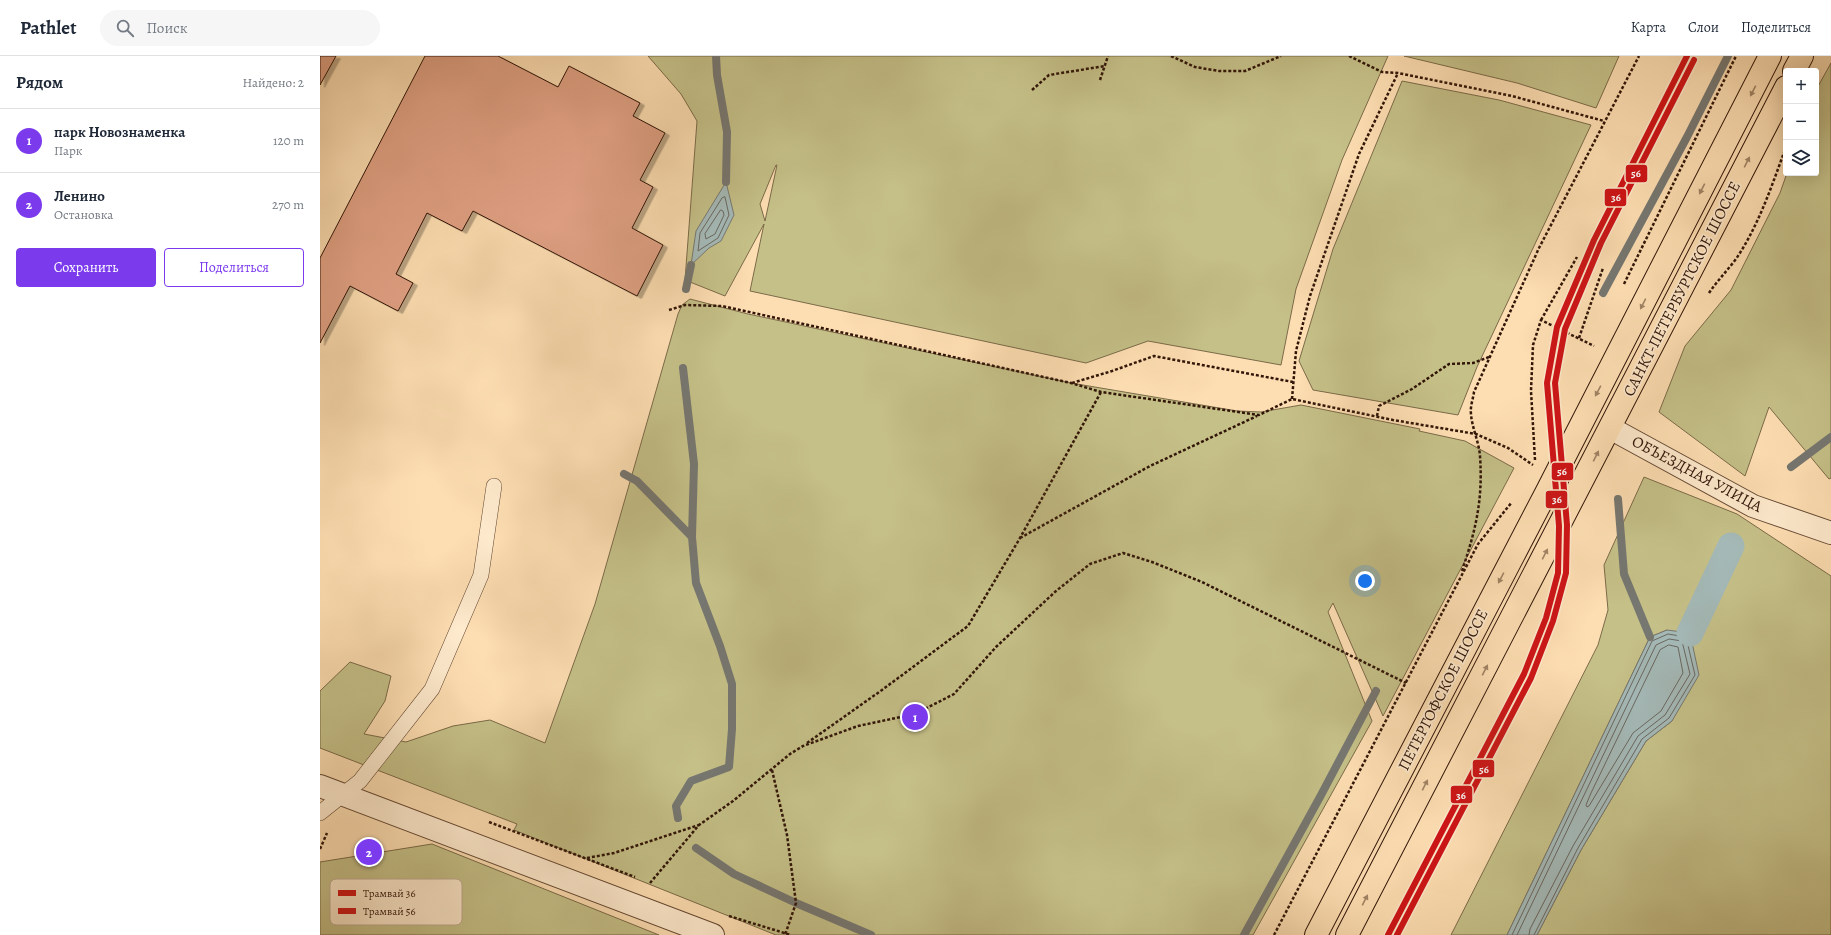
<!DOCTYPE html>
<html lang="ru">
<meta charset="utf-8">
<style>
:root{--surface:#fff;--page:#f6f6f7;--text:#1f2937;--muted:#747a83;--line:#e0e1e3;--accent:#7c3aed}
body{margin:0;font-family:Alegreya,serif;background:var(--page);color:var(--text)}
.controls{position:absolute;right:12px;top:12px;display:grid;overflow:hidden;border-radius:4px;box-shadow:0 4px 16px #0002}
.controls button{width:36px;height:36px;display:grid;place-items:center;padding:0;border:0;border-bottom:1px solid var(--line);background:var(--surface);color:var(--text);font:20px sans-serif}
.you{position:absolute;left:1045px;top:525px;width:14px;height:14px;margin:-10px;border:3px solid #fff;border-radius:50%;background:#1a73e8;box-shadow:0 0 0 6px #1a73e833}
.badge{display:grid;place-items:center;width:26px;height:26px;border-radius:50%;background:var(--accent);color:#fff;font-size:13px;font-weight:700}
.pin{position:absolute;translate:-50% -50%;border:2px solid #fff;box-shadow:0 1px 4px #0006}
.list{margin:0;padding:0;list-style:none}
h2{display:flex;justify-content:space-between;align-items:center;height:52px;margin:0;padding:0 16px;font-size:17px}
h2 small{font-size:13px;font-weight:400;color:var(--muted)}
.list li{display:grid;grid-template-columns:26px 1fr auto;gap:12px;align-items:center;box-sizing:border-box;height:64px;padding:0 16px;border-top:1px solid var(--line)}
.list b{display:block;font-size:15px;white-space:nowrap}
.list p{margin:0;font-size:13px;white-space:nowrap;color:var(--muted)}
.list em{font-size:13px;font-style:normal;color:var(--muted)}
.actions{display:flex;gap:8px;padding:12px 16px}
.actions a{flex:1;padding:9px 0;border:1px solid var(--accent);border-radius:4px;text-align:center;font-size:14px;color:var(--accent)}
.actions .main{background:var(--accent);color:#fff}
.icon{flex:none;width:22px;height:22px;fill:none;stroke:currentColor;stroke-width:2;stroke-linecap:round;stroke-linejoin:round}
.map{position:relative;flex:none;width:1511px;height:879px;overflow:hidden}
header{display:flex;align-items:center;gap:24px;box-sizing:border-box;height:56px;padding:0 20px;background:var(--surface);border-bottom:1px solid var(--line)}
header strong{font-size:19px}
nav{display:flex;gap:22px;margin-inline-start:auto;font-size:14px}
.search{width:280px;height:36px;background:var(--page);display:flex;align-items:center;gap:10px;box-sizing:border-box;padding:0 14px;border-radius:22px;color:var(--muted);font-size:15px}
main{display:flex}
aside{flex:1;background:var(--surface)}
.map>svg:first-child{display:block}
.green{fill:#c5c088;stroke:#7b6a48;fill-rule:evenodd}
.water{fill:#a4b9b7;stroke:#767771}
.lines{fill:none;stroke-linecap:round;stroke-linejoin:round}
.shore{stroke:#6a6760;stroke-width:1}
.stream{stroke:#767771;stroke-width:8}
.canal{stroke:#a4b9b7;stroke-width:27}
.building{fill:#e0a184;stroke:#311508;filter:url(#shadow)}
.service-casing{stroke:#644732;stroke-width:16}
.minor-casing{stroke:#644732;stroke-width:24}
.primary-casing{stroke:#311508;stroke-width:24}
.path{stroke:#311508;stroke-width:2.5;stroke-dasharray:3 2;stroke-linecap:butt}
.service{stroke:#feeacd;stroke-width:15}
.minor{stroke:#feeacd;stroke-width:22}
.primary{stroke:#fddeb2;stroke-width:22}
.tram-1-casing{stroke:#feeacd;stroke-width:9}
.tram-2-casing{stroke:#feeacd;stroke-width:9}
.tram-1{stroke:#ce1417;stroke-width:6}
.tram-2{stroke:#ce1417;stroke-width:6}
.oneway{fill:#a18466}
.labels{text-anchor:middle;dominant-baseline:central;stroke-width:3.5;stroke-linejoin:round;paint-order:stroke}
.street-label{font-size:16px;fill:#311508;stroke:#feeacd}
.key{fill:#feeacd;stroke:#c0aa92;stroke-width:1}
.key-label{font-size:11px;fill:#311508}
.line-badge{stroke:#feeacd;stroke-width:1.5}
.badge-label{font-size:11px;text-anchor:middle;font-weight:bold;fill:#fff}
</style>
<header>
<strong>Pathlet</strong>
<div class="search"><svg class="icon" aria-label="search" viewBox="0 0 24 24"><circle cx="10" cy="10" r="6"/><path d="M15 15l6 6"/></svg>Поиск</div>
<nav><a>Карта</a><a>Слои</a><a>Поделиться</a></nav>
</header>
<main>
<aside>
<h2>Рядом<small>Найдено: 2</small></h2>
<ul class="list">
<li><span class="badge">1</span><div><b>парк Новознаменка</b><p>Парк</p></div><em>120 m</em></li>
<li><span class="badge">2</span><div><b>Ленино</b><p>Остановка</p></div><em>270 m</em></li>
</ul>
<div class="actions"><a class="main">Сохранить</a><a>Поделиться</a></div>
</aside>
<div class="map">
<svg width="1511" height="879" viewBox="0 0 1511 879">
<defs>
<filter id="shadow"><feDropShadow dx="4.5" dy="2.5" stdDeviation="0" flood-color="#0004"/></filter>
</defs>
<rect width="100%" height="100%" fill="#fddeb2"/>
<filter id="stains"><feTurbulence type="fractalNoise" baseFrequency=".005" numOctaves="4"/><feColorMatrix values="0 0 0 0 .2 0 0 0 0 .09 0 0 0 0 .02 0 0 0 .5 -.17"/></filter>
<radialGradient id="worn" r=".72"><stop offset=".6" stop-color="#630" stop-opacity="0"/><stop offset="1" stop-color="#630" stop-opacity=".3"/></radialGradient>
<!-- green -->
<path class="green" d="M328 0H1068L1022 104 976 233 961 309 828 285 766 307 430 235 444 168 405 240 365 224 377 65 361 38ZM456 109H457L445 165 440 148Z
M1084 0H1299L1276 52 1197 27Z
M1511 7V422L1509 423 1449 351 1425 420 1339 356 1365 290 1411 234 1460 137 1467 117H1496V34Z
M1082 25 1179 44 1271 69 1157 311 1138 359 993 334 979 305 1013 193Z
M370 243 428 258 751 327 917 355 941 356 981 349 1100 373 1099 375 1145 385 1194 412 1063 660 1013 547 1008 556 1052 665 933 879H456L194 774 197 768 0 692V635L30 606 71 620 65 645 44 678 86 686 133 670 170 664 225 687 275 548 358 258 362 249Z
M1324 421 1417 458 1511 520V879H1217L1261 794 1326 685 1352 665 1347 574 1330 581 1187 879H1131L1278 589 1288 554 1284 509Z
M112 788 339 879H0V806Z"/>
<!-- water -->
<path class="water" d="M406 126 414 159 401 185 389 192 371 209 376 175Z
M1347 574 1370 577 1379 619 1352 665 1326 685 1261 794 1217 879H1187L1330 581Z"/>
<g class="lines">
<!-- shore -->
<path class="shore" d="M405 141 409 159 398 182 378 195 380 177 402 142Z
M401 154 403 155 404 159 395 178 386 183 385 178Z
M1349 589 1358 591 1363 617 1341 655 1313 677 1269 750 1267 751 1266 749 1271 737 1340 594Z
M1192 879 1332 585 1348 578 1366 581 1375 619 1349 662 1322 683 1258 792 1214 879
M1197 879 1336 589 1349 583 1362 585 1370 618 1345 659 1318 680 1253 790 1210 873 1209 879"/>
<!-- stream -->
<path class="stream" d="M396 0 397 19 407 76 406 126
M366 233 371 209
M1283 237 1367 81 1408 0
M363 312 374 408 372 481
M1471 411 1511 381
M304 418 317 425 372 481 376 527 400 590 412 628V673L409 711 371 725 356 750 358 762
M1298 443 1304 518 1330 581
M376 792 414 818 476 847 551 879
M924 879 1000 741 1056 635"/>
<!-- canal -->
<path class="canal" d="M1370 577 1411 490"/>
</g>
<!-- building -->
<path class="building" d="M0 0H16L0 29Z
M105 0H178L238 31 249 10 320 47 313 60 345 77 320 124 333 131 312 172 343 189 317 240 153 155 142 175 107 157 76 218 93 227 78 255 30 230 0 287V202Z"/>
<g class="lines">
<!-- service casing -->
<g class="service-casing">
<path id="service" d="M0 757 40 725 112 633 161 519 174 430"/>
</g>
<!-- minor casing -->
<g class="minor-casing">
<path id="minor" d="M1290 372 1433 450 1511 477
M0 730 393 879"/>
</g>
<!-- primary casing -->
<g class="primary-casing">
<path id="primary" d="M1474 15 1482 0
M996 879 1227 435 1450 0
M1027 879 1466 31"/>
</g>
<!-- path -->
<path class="path" d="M851 0 875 11 899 15H925L961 0
M1029 0 1062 16 1078 17 1192 40 1284 65
M780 24 788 0
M712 34 729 19 785 10
M1304 228 1416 0
M1389 237C1397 225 1407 215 1416 203 1439 169 1452 129 1466 91
M349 254 365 249 402 250 751 327 781 336 939 359 972 343 1073 364 1156 378 1188 392 1213 409
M1221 264 1257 201
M1259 282 1283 212
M752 327 792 315 834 300 973 326
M972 343 976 295 990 240 1039 98 1078 17
M1057 360 1059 350 1092 333 1129 308 1153 307 1169 301
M1215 404 1211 335 1213 289 1221 264 1274 290
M700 482 830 410 937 360
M1142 515C1156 473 1163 444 1160 400 1159 386 1152 372 1151 358 1150 351 1153 343 1154 336L1219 192 1319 0
M487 687 562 634 648 570 700 482 781 336
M452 714 467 779 476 847 465 879
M169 766 315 821
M0 793 7 777
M267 802 294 797 379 769
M330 827 379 769 413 745 470 698 483 690 538 670 595 658 634 638 676 591 736 535 770 508 803 497 832 506 882 526 1086 627
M409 860 471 879
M954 879 1158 488 1192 446"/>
<!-- service -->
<use href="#service" class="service"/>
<!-- minor -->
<use href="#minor" class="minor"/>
<!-- primary -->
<use href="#primary" class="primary"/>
<!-- tram-1 casing -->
<g class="tram-1-casing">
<path id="tram-1" d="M1068 879 1204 618 1226 562 1238 517 1239 470 1227 327 1237 271 1274 184 1367 0"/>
</g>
<!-- tram-2 casing -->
<g class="tram-2-casing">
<path id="tram-2" d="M1077 879 1211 622 1233 565 1246 517 1247 469 1235 327 1245 273 1281 187 1374 4"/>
</g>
<!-- tram-1 -->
<use href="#tram-1" class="tram-1"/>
<!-- tram-2 -->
<use href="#tram-2" class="tram-2"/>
</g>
<!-- one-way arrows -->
<defs><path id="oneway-solid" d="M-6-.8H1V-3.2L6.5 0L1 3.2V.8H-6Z"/></defs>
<g class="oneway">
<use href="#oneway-solid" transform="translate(1433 35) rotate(117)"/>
<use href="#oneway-solid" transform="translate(1427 106) rotate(-63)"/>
<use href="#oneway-solid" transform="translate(1382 133) rotate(117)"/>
<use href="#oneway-solid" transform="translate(1323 248) rotate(117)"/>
<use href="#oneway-solid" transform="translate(1278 335) rotate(118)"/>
<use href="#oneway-solid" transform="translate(1276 400) rotate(-63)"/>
<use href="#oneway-solid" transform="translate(1225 498) rotate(-63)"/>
<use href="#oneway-solid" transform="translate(1181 522) rotate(118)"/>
<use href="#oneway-solid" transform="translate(1165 614) rotate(-63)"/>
<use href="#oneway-solid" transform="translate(1105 729) rotate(-63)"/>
<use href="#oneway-solid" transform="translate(1045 844) rotate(-63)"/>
</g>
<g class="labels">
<!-- street labels -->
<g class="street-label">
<text transform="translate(1362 233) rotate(-63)">САНКТ-ПЕТЕРБУРГСКОЕ ШОССЕ</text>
<text transform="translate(1377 418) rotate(28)">ОБЪЕЗДНАЯ УЛИЦА</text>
<text transform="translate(1123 634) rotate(-63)">ПЕТЕРГОФСКОЕ ШОССЕ</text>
</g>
</g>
<!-- legend -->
<rect x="10" y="823" width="132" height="46" rx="6" class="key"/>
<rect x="18" y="834" width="18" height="6" fill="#ce1417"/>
<rect x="18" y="852" width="18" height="6" fill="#ce1417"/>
<g class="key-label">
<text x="43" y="841">Трамвай 36</text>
<text x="43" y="859">Трамвай 56</text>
</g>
<g class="line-badge">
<rect x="1305" y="108" width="23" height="19" rx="4" fill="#ce1417"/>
<rect x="1284" y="132" width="23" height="19" rx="4" fill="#ce1417"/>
<rect x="1231" y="406" width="23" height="19" rx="4" fill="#ce1417"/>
<rect x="1225" y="434" width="23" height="19" rx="4" fill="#ce1417"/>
<rect x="1152" y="703" width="23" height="19" rx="4" fill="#ce1417"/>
<rect x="1130" y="729" width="23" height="19" rx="4" fill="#ce1417"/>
</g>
<g class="badge-label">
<text x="1316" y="121">56</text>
<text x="1296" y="145">36</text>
<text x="1242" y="419">56</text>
<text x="1237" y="447">36</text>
<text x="1164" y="717">56</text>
<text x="1141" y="743">36</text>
</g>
<rect width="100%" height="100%" filter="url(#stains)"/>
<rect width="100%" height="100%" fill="url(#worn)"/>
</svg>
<div class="controls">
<button>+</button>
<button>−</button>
<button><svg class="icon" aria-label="layers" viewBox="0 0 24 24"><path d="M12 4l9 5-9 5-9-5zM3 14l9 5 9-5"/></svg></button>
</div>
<div class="you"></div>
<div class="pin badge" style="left:595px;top:661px">1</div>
<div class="pin badge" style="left:49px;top:796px">2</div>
</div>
</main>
